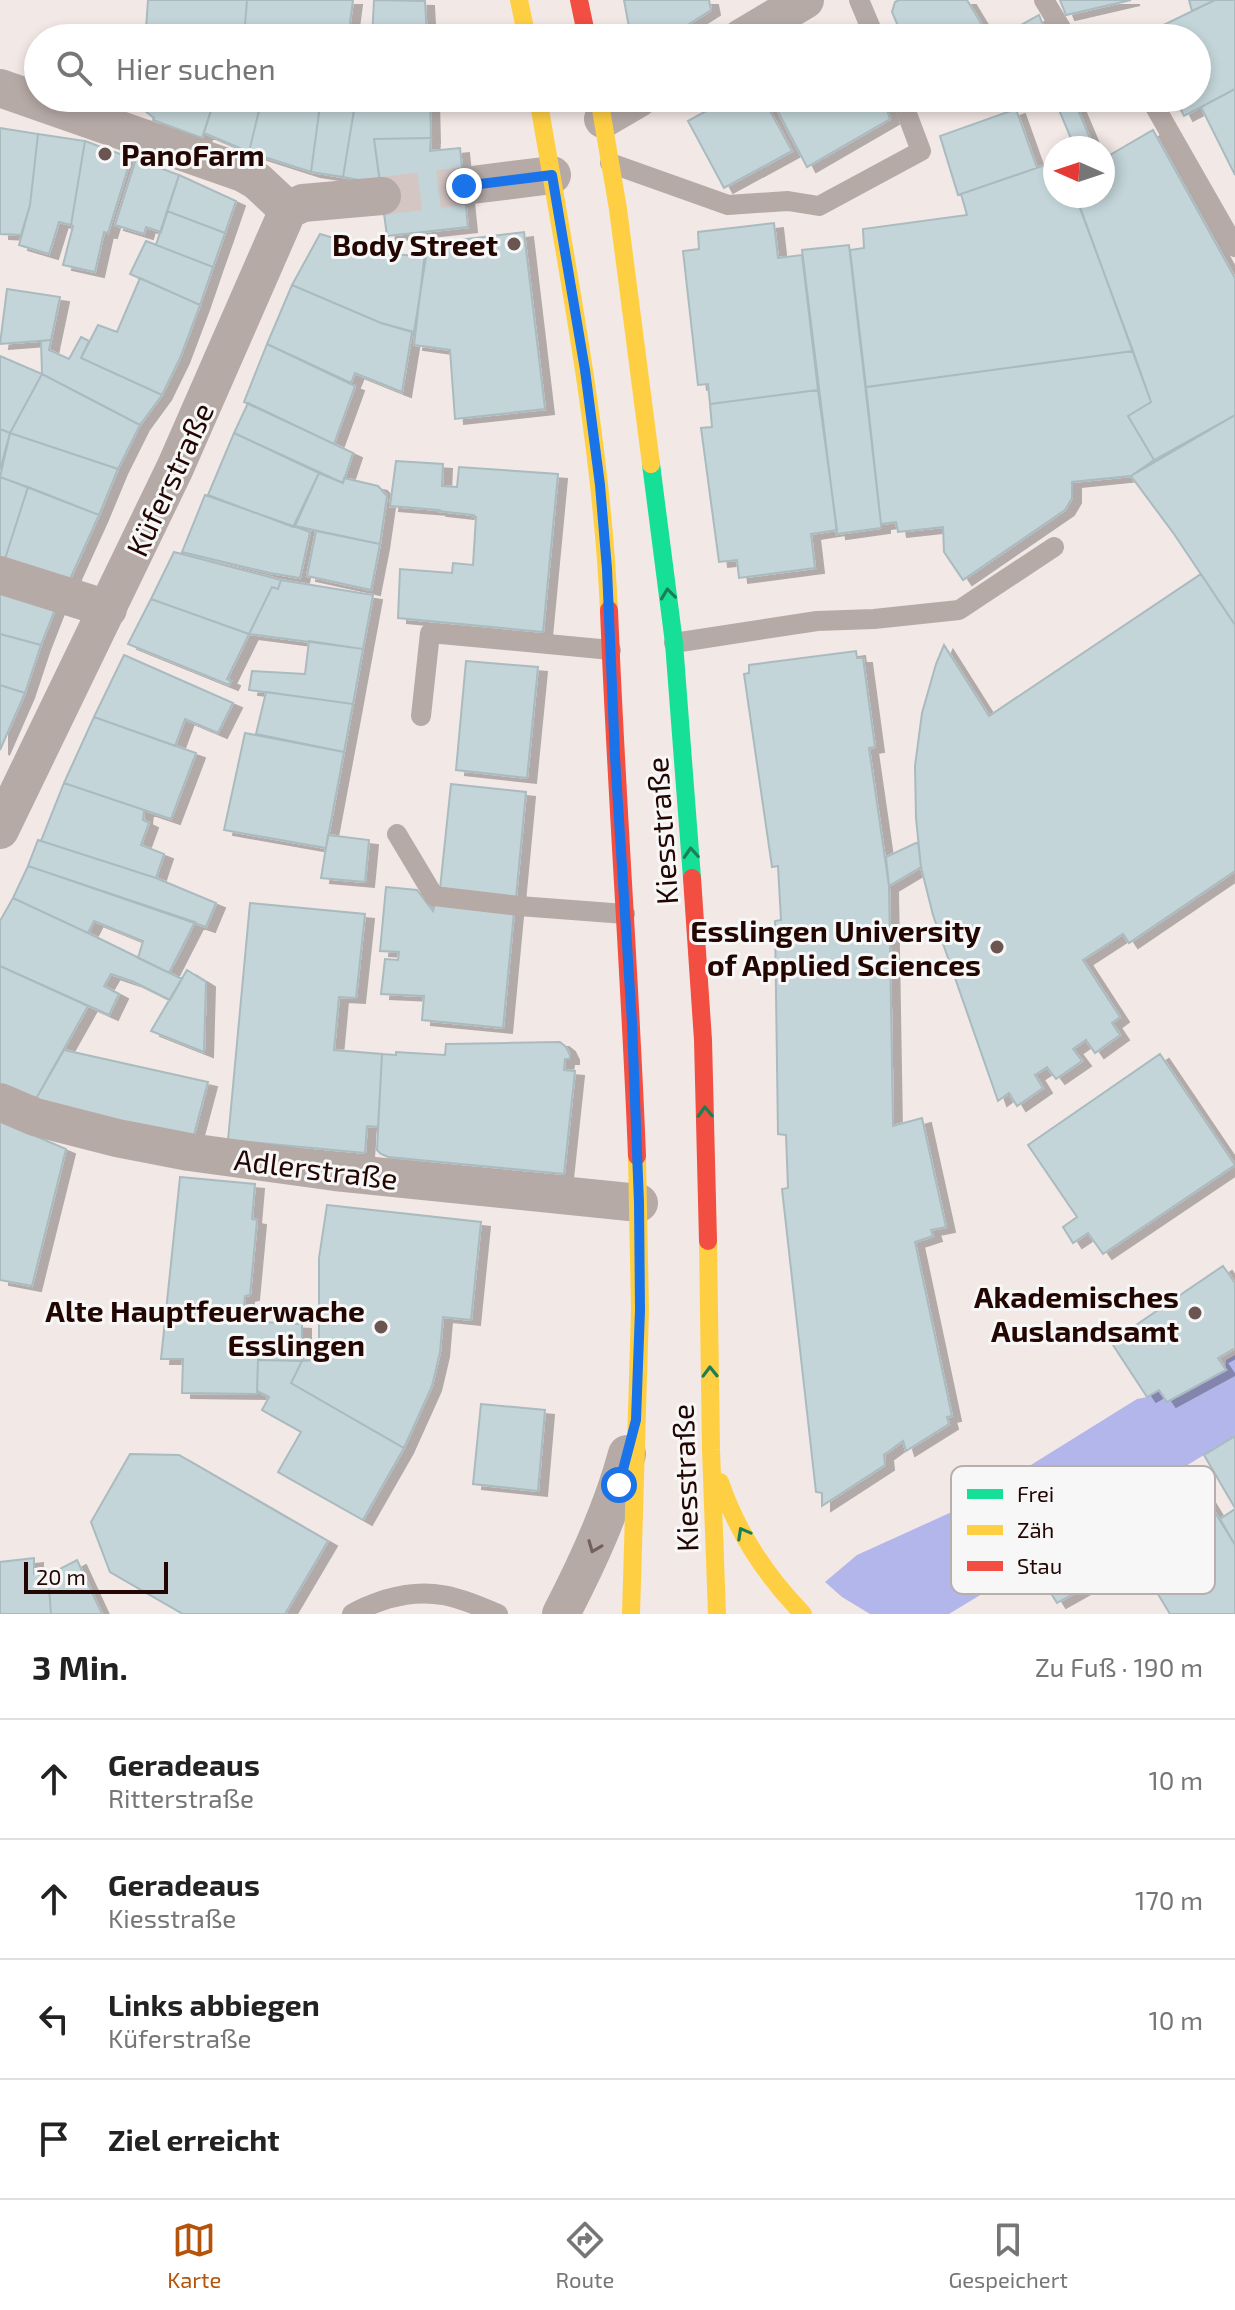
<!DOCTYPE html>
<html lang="de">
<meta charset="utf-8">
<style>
:root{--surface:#fff;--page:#f2f2f2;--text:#222;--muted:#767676;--line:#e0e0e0;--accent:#b45309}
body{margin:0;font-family:"Exo 2",sans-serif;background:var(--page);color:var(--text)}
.compass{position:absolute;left:1043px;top:136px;width:72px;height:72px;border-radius:50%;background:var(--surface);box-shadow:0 4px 12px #0003;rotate:273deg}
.scale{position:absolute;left:24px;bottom:20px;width:144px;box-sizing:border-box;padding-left:8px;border:4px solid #230601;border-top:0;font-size:22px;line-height:28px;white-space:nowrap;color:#230601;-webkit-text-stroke:6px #f7f7f7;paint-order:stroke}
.stop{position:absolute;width:24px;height:24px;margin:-18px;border:6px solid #1a73e8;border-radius:50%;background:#fff}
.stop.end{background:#1a73e8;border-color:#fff;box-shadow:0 2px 8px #0008}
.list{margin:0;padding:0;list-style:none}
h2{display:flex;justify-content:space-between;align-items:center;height:104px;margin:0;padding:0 32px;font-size:34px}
h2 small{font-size:26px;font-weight:400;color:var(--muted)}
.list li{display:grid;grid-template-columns:52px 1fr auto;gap:24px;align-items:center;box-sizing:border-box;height:120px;padding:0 32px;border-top:2px solid var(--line)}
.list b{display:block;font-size:30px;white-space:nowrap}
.list p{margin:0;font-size:26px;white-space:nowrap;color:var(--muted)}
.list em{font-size:26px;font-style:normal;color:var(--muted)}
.icon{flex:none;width:44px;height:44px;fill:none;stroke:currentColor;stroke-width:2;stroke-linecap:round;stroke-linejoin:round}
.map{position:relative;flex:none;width:1235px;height:1614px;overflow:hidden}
.search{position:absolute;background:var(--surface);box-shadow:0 4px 12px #0003;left:24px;right:24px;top:24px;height:88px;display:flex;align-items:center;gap:20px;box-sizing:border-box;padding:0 28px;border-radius:44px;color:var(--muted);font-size:30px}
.sheet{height:584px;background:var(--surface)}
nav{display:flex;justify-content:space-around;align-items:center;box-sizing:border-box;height:112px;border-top:2px solid var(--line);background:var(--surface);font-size:22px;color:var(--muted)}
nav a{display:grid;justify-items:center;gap:4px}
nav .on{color:var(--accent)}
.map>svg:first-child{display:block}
.water{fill:#b2b6ea}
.building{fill:#c3d5d9;stroke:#aabbc0;stroke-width:2;filter:url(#shadow)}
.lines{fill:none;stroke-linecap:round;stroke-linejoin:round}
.street-tunnel{stroke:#d3c6c3;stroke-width:38;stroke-dasharray:38 19;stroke-linecap:butt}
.lane{stroke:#b6aaa6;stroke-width:20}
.street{stroke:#b6aaa6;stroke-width:38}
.fast{stroke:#16e098;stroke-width:18}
.slow{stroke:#ffcf43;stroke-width:18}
.jam{stroke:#f24e42;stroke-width:18}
.oneway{stroke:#1c7e54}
.oneway2{stroke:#74605c}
.route{stroke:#1a73e8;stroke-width:10}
.poi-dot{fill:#6b5551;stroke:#f7f7f7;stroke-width:3}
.labels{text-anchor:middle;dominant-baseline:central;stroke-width:6;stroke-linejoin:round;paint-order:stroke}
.poi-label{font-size:30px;font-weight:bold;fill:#230601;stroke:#f7f7f7;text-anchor:end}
.street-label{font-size:30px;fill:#230601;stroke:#f7f7f7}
.key{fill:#f7f7f7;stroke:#b7afad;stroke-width:2}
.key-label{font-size:22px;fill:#230601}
</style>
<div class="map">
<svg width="1235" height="1614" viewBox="0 0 1235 1614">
<defs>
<filter id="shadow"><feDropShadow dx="9" dy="5" stdDeviation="0" flood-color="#0004"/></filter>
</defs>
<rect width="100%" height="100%" fill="#f2e8e5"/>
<!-- water -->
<path class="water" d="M1235 1355V1436L1109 1513 1091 1527 1051 1538 1053 1543 1033 1563 949 1614H870L842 1597 825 1582 857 1555 965 1506 1137 1399 1147 1397 1159 1390 1168 1402 1225 1371 1226 1360Z"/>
<!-- building -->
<path class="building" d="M148 0H247L244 38H219L146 29Z
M247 0H353L348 38H244Z
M374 0 425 1 427 38H372Z
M624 0H709L711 10 667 38H631Z
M899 0H967L990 38H903L892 12 895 2Z
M1060 0H1131L1066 15Z
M1189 0H1215L1192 11Z
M1215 0H1235V89L1184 116 1175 98H1197V38H1145L1143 35Z
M1039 15 1048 38H998Z
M857 25 862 38H826L841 30 843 34Z
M1235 89V175L1201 107Z
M144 98H215L202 138 153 120 154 118 144 110Z
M215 98H262L249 152 204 133Z
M262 98H321L311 172 249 152Z
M321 98H356L343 177 311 172Z
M356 98H430L431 138 374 139 380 181 374 183 343 177Z
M730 98H763L792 151 724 188 688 121Z
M771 98H883L890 119 807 167Z
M1054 98H1073L1092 143 1075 148Z
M1016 109 1037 168 958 195 940 136Z
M0 128 38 134 30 205 21 235 0 234Z
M1153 130 1235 278V415L1154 460 1128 416 1151 402 1076 196H1103V159Z
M38 134 85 141 71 225 59 222 49 254 19 245 30 205Z
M431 138 430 151 460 148 468 227 387 236 374 139Z
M85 141 131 158 108 233 104 232 95 272 63 265 73 226 71 225Z
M136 159 179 175 161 232 146 227 144 234 115 225Z
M1054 162 1055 196H1066L1069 203H1078L1133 351 866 387 850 250 864 248 863 229 967 215 961 194Z
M179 175 236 201 225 233 167 211Z
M167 211 225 233 213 267 156 245Z
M774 223 778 258 802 255 818 390 710 404 708 384 698 385 683 251 699 249 698 232Z
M524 232 545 409 455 419 450 350 414 345 426 244Z
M320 234 384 253 426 257 414 332 381 323 292 285Z
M146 241 213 267 200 305 130 274Z
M849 245 881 524V528L837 534 802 250Z
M140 278 200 305 180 358 162 395 81 358 98 325 117 332Z
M292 285 381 323 412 332 402 392 355 373 351 383 267 344Z
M7 289 60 297 51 340 0 344Z
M81 337 89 341 81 358 162 395 140 425 42 374 41 341 51 340 49 350 69 359Z
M267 344 355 386 334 444 244 402Z
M1133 351 1151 402 1128 416 1154 460 1131 476 1072 482V498L1065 510 963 580 944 552 943 527 898 532 896 522 881 524 866 387Z
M0 356 42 374 10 433 0 429Z
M42 374 140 425 118 469 10 433Z
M818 390 837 530 811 534 815 568 739 578 737 560 719 562 701 428 712 427 710 404Z
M248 403 353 453 343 483 234 433Z
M1235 415V625L1174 534 1131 476Z
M0 429 10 433 0 470Z
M10 433 118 469 99 515 0 477Z
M234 433 319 473 293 527 208 495Z
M396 461 443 464 442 486 457 487 459 467 558 474 543 632 398 618 400 569 452 573 453 563 473 565 476 517H473L474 515 438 511 439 510 390 506Z
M319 473 343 483 344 478 378 486 387 496 380 544 295 526Z
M0 477 28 487 4 562 0 561Z
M28 487 99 515 70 579 4 562Z
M205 495 310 532 300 578 270 573 182 552Z
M316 531 380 544 371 590 307 576Z
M174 552 281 580 278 589 272 587 249 634 151 599Z
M1201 574 1235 625V871L1129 943 1123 934 1083 960 1120 1017 1112 1023 1120 1035 1095 1053 1086 1040 1073 1049 1082 1061 1056 1079 1047 1067 1035 1075 1043 1088 1017 1106 1009 1093 998 1101 933 915 921 867 916 818 915 766 922 713 936 664 944 645 989 716Z
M281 580 373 595 363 649 249 634 272 587 278 589Z
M0 588 57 604 41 645 0 634Z
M151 599 249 634 227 679 231 681 229 685 128 644Z
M0 634 41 645 25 693 0 685Z
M309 641 363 649 353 704 249 690 252 671 305 674Z
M856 651 857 658H863L875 747 869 748 889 886 893 1126 922 1118 946 1227 931 1230 933 1236 915 1242 952 1416 947 1417 949 1424 906 1451 903 1441 884 1455 885 1465 822 1506V1493L816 1492 782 1189 788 1188 786 1135 778 1134 775 921 781 920 778 866 772 867 744 674 749 673V665Z
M124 655 233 703 218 733 185 719 175 746 94 717Z
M466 661 538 667 527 778 456 770Z
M0 685 25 693 0 750Z
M266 692 353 704 344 752 256 734Z
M94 717 196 753 171 819 64 783Z
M245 733 344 752 326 848 224 830Z
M64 783 144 810 143 820 149 823 141 845 164 854 156 878 41 841Z
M451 784 526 792 516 897 440 889Z
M328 835 369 840 365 882 321 878Z
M38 840 156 878 216 903 206 927 28 866Z
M918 842 921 867 889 886 886 857Z
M28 866 195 922 169 973 138 958 143 941 94 921 88 933 13 898Z
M386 887 417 890 433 911 435 904 514 912 503 1028 422 1020 424 996 381 994 385 959 398 960 399 952 380 951Z
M13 898 88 933 182 979 170 1000 134 982 111 974 104 986 119 994 109 1015 0 966V921Z
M250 903 365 914 356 998 339 997 334 1050 382 1054 378 1127 367 1126 365 1153 228 1140Z
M0 966 88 1006 33 1104 0 1088Z
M187 970 206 982 204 1052 151 1031Z
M560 1042 566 1047 570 1055V1059H565L564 1070 575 1071 564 1174 388 1157 381 1154 377 1150 382 1054 396 1055V1052L445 1055 446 1044Z
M64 1050 208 1082 192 1142 33 1104Z
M1160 1054 1235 1165 1103 1254 1088 1233 1073 1243 1063 1227 1077 1217 1028 1145Z
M0 1121 66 1149 32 1286 0 1280Z
M180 1177 255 1184 252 1219 257 1220 250 1295 245 1296 243 1321 302 1324V1361L258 1360 257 1394 182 1393 183 1359H161Z
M327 1205 481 1222 471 1320 443 1317 440 1352 432 1386 404 1448 291 1383 302 1361 315 1360 319 1352V1258Z
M1223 1266 1235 1283V1348L1218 1358 1226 1370 1167 1402 1159 1390 1147 1397 1111 1342Z
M258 1360 302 1361 291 1383 404 1448 363 1520 278 1472 301 1432 262 1410 269 1397 257 1391Z
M481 1404 545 1410 538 1491 473 1484Z
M1235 1436V1508L1204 1455Z
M130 1454 179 1455 328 1541 285 1614H183L110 1572 91 1522Z
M1186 1465 1235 1545V1614H1170L1109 1513Z
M1235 1509V1545L1220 1519Z
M1053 1543 1082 1589 1057 1603 1028 1557Z
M34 1558V1574L48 1575 51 1614H0V1562Z
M77 1560 102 1614H51L48 1575Z"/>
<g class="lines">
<!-- street-tunnel -->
<path class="street-tunnel" d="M382 196 464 186"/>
<!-- lane -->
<path class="lane" d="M859 0 875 38
M1044 0 1067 38
M1150 98 1235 247
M610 163 728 205 788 201 819 206 921 151 901 98
M674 643 817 621 874 619 959 610 1054 547
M421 716 430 633 611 650
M397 834 434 896 519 906 625 914
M352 1614C363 1607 375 1603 387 1599 431 1586 458 1597 498 1614"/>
<!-- street -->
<path class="street" d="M741 38 805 0
M0 88 243 173 257 181 288 210
M603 119 639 98
M464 186 552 175
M0 575 108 609
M0 830 175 468 288 210 303 203 382 196
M0 1102 35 1117 117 1138 189 1152 335 1172 639 1203
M561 1614C588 1562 612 1510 627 1454"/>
<!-- fast -->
<path class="fast" d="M651 464 674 643 692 878"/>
<!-- slow -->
<path class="slow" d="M519 0 527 38
M538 98C567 268 601 437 609 610
M599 98 618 209 651 464
M708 1241 711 1450 717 1614
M720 1482C737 1532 766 1576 803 1614
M631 1614 640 1310 637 1156"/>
<!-- jam -->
<path class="jam" d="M579 0 587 38
M609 610C616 792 630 974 637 1156
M692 878 703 1040 708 1241"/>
</g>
<!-- one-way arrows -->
<defs><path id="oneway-chevron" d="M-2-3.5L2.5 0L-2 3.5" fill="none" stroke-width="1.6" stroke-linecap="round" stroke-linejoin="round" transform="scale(2)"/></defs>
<g class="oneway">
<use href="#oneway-chevron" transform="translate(668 594) rotate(-97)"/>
<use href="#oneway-chevron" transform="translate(691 853) rotate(-94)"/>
<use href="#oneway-chevron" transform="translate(705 1112) rotate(-92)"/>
<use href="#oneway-chevron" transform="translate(710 1372) rotate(-91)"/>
<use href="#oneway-chevron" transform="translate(743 1533) rotate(-119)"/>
</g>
<use class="oneway2" href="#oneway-chevron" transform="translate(594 1547) rotate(112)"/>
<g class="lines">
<!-- route -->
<path class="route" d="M464 186 552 175 585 370 600 485 607 569 615 757 632 1023 639 1203 640 1310 636 1420 619 1485"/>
</g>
<!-- markers -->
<g class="poi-dot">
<circle cx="105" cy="154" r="8"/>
<circle cx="514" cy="244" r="8"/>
<circle cx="997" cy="947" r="8"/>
<circle cx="1195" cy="1313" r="8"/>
<circle cx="381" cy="1327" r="8"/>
</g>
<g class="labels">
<!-- poi labels -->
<g class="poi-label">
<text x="121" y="154" text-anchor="start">PanoFarm</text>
<text x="498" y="244">Body Street</text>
<text x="981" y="930">Esslingen University<tspan x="981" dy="34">of Applied Sciences</tspan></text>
<text x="1179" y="1296">Akademisches<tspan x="1179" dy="34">Auslandsamt</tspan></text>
<text x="365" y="1310">Alte Hauptfeuerwache<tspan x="365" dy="34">Esslingen</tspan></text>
</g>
<!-- street labels -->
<g class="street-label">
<text transform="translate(169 479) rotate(-65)">Küferstraße</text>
<text transform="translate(661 831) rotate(-94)">Kiesstraße</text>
<text transform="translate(316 1168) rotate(7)">Adlerstraße</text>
<text transform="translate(684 1478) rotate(-92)">Kiesstraße</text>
</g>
</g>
<!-- legend -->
<rect x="951" y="1466" width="264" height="128" rx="12" class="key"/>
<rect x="967" y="1489" width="36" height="10" fill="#16e098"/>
<rect x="967" y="1525" width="36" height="10" fill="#ffcf43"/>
<rect x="967" y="1561" width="36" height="10" fill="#f24e42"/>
<g class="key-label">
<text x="1017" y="1502">Frei</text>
<text x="1017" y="1538">Zäh</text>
<text x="1017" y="1574">Stau</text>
</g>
</svg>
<svg class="compass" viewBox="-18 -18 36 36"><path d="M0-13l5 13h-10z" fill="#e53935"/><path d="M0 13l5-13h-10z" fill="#767676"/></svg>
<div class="scale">20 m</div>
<div class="stop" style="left:619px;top:1485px"></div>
<div class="stop end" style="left:464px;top:186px"></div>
<div class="search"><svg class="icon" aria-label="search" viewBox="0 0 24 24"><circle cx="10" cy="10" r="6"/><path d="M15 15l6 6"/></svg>Hier suchen</div>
</div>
<section class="sheet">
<h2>3 Min.<small>Zu Fuß · 190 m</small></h2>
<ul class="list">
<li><svg class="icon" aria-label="ahead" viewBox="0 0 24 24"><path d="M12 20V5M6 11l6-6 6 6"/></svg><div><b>Geradeaus</b><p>Ritterstraße</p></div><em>10 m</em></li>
<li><svg class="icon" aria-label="ahead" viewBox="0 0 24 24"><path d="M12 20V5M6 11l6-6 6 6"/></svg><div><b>Geradeaus</b><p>Kiesstraße</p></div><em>170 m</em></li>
<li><svg class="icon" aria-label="left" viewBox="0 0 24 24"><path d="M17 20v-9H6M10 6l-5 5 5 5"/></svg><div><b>Links abbiegen</b><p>Küferstraße</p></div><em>10 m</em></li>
<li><svg class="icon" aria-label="arrive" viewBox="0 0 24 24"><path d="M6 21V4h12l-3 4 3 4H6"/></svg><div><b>Ziel erreicht</b></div></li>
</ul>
</section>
<nav>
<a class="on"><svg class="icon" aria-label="map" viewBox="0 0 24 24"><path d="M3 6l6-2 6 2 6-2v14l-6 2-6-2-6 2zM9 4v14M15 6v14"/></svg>Karte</a>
<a><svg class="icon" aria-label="directions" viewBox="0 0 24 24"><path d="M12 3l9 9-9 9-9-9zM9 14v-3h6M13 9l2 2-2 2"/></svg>Route</a>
<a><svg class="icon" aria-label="saved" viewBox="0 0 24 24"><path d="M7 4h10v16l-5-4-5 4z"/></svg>Gespeichert</a>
</nav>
